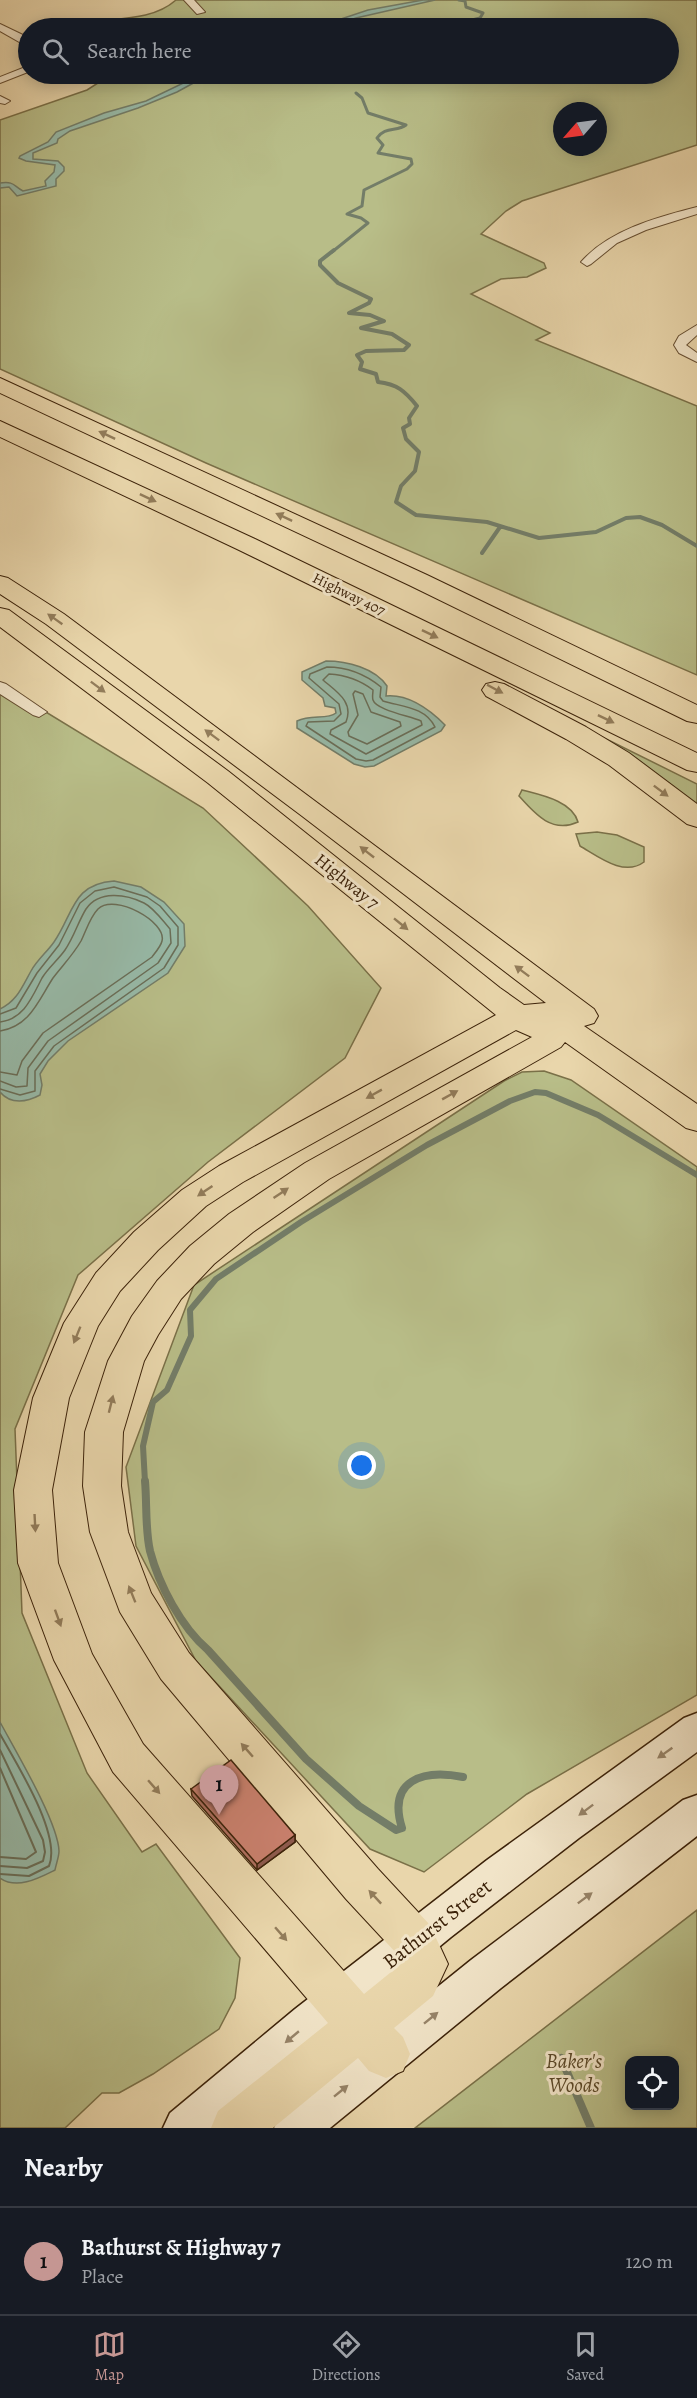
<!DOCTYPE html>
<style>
:root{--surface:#171b24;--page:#20242c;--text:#f1f3f6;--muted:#9ea1a6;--line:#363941;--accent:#c59692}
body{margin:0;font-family:Alegreya,serif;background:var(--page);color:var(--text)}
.controls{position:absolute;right:18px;bottom:18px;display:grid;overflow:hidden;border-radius:12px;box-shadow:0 3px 15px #0003}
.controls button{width:54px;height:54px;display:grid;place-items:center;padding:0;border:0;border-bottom:2px solid var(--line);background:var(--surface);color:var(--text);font:30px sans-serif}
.compass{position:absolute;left:553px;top:102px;width:54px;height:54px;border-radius:50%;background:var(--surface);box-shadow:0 3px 15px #0003;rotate:242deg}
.you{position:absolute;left:362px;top:1466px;width:21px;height:21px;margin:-15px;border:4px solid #fff;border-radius:50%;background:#1a73e8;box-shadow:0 0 0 9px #1a73e833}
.badge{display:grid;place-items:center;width:39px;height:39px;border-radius:50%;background:var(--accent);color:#111;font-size:20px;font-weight:700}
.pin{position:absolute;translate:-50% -50px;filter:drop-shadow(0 2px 3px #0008)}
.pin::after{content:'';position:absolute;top:32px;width:21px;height:18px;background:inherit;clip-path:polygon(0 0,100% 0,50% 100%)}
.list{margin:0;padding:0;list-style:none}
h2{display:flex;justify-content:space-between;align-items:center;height:78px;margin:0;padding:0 24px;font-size:26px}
h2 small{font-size:20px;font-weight:400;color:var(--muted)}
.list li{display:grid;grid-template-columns:39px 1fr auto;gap:18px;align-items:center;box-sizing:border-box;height:108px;padding:0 24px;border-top:2px solid var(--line)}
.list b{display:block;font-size:22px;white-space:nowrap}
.list p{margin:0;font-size:20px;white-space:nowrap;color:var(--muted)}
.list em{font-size:20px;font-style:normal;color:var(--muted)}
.icon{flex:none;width:33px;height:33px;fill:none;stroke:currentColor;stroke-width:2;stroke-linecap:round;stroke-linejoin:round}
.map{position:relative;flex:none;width:697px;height:2128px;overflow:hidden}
.search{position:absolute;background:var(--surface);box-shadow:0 3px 15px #0003;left:18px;right:18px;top:18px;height:66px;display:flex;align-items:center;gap:15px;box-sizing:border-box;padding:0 21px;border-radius:33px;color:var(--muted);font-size:22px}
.sheet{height:186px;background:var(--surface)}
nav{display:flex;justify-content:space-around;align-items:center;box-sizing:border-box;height:84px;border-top:2px solid var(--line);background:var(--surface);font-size:16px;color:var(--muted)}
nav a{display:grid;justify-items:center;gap:3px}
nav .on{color:var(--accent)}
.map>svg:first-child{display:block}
.green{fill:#b8bd88;stroke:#7a7048;stroke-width:1.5;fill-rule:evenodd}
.water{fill:#97b9a7;stroke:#737d68;stroke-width:1.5}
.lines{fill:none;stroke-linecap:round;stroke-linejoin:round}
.shore-far1{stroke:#6a6e58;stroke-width:1.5}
.shore{stroke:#6a6e58;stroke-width:2}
.stream-far3{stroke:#737d68;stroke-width:3}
.stream-far2{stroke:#737d68;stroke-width:4}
.stream-far1{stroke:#737d68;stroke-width:6}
.stream{stroke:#737d68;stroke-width:8}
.minor-casing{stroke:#674f32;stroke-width:2}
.secondary-casing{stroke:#3c2209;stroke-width:3}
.primary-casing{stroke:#3c2209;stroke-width:2}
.motorway-casing{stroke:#3c2209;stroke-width:2}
.minor{fill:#f1e4c8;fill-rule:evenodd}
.secondary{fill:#f1e4c8;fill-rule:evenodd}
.primary{fill:#e9d6ab;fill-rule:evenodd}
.motorway{fill:#e9d6ab;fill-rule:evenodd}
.wall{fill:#af6f5f;stroke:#3c2209;stroke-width:1.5}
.shaded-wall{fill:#8e5a4e;stroke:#3c2209;stroke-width:1.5}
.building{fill:#cb816f;stroke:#3c2209;stroke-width:1.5}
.oneway{fill:#927c5a}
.oneway2{fill:#968368}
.labels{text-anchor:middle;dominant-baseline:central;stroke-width:6;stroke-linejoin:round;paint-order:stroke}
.far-street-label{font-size:15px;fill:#3c2209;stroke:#f1e4c8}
.street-label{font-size:18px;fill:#3c2209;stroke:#f1e4c8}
.near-street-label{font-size:21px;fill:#3c2209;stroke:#f1e4c8}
.near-park-label{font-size:21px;font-style:italic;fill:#5b4929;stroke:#f1e4c8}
</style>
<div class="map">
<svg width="697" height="2128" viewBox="0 0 697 2128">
<rect width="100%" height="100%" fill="#e9d6ab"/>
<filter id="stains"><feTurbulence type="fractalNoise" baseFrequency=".00333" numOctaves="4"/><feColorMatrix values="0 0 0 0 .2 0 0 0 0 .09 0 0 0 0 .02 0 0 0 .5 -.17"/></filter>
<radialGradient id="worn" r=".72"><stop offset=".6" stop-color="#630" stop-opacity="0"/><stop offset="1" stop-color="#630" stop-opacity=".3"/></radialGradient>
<!-- green -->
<path class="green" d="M176 0H697V145L522 201 506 211 481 234 544 263 546 268 527 277 501 279 471 294 550 333 536 340 697 406V675L206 463 0 369V120L87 90 112 74H668V28H104L96 21C123 18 155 19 176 0ZM562 111H598V147H562Z
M0 684 203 808 308 906 381 988 345 1058 208 1162 78 1275 15 1429 22 1613 87 1773 142 1852 156 1844 240 1958 235 1998 219 2029 153 2074 119 2093H102L65 2128H0Z
M580 726 697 784V807Z
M522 790C541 795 572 801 578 822 552 834 535 814 519 796Z
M597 832 617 835 644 847V862C624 877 599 857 580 846L576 834Z
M544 1071 571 1080 697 1167V1695L527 1794 424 1872 370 1849 196 1661 136 1546 126 1467 194 1285 504 1081 522 1072Z
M697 1910V2128H415ZM674 2060V2106H630V2060Z"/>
<!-- water -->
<path class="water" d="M423 0H435L356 18 328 28H314L368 10Z
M202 74H210L177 92 138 108 70 131 58 139 57 143 33 153V159L58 161 64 167V171L56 179V186L17 196 9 187 0 188V183C15 181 13 186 23 191L46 186 45 181 54 172 55 165 26 161 19 158 20 156 48 142 56 132 104 113 146 101Z
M326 661C347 661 375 668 387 686L386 696C408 694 429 709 445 725L441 731 374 766 365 767 354 764 297 728V721C311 714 327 720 336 713L335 708 325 706 323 698 302 680V672Z
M114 881 141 887 164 902 184 924 185 946 168 973 68 1041 48 1061 40 1074 42 1085 40 1095C27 1102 11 1105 0 1092V1009C17 1001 22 987 31 971 37 960 47 952 54 942 74 913 72 884 114 881Z
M0 1722C15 1750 58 1822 59 1851 59 1857 56 1864 55 1870 39 1878 17 1890 0 1878Z"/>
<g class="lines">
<!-- shore-far1 -->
<path class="shore-far1" d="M327 667C348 667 365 674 381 687L380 697 383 701C403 707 425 707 435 727L373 760 366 761 356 759 306 726 308 722 334 721 341 714 339 704 309 678 310 674Z
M329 674C345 675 360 680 373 690 373 693 372 697 373 700 376 710 410 716 421 721L422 725 366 754 330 734 331 730 346 722C354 702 337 692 323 680Z
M355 691 363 694 371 712 400 722 401 726 367 744 349 736 348 732 358 715 353 694Z
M0 1014 16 1008 37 973 59 945 80 903 95 891 114 887 147 897 160 906 178 927V945L164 968 54 1046 35 1071V1091L20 1095 0 1089
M0 1022C24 1019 32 997 42 978 48 968 58 960 65 950 74 937 78 922 86 909 99 890 126 894 144 903 154 908 162 920 170 929L171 943 158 963 48 1041 28 1068 27 1086 16 1087 0 1081
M0 1031C30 1026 38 1001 53 978 62 966 73 955 81 941 86 931 90 917 98 909 115 893 167 922 162 941 161 946 155 953 152 957L43 1033 22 1061 17 1075 0 1072"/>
<!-- shore -->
<path class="shore" d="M0 1734C16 1763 62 1835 49 1866L29 1876 0 1874
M0 1750 43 1840 45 1852 43 1861 27 1868 0 1866
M0 1768 36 1852 26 1859 0 1857"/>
<!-- stream-far3 -->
<path class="stream-far3" d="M459 0 465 1 466 7 483 13 480 18 472 20 476 23 466 28
M332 252 368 223 361 218 347 214 362 206 364 190 407 169 412 164 411 159 378 153 383 145 377 138C385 126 397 132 406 125L368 113 362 98 356 93"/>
<!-- stream-far2 -->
<path class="stream-far2" d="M334 250 320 261V265L338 283 371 299 369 303 349 313 370 315 384 321 361 328 392 334 409 345 404 350 366 351 357 355 362 362 360 369 376 374 378 382C397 384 405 391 417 406L409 418 410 424 403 428 406 439 419 452 415 471 401 486 396 502 416 515 487 522 539 538 596 532 626 518 640 517 662 525 697 546
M482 553 500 527"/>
<!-- stream-far1 -->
<path class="stream-far1" d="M145 1482 143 1446 153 1402 167 1390 191 1336 190 1310 216 1279 301 1222 427 1145 510 1101 535 1092 546 1093 598 1115 697 1175"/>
<!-- stream -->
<path class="stream" d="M145 1481C147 1503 145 1529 150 1551 159 1585 181 1627 208 1650L306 1759 359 1806 396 1830 402 1828C387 1780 423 1769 463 1777
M561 2058 591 2128"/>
<!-- minor casing -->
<g class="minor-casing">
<path id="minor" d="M184 0H194L205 12 197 14Z
M0 24 25 36 28 39V47L0 31Z
M28 66V72L0 83V77Z
M0 96 10 101 5 104 0 103Z
M697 207V214L646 230 617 243 591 264 587 266 581 262C609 230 658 217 697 207Z
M697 325V335L686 345 697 353V362L679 353 674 345 679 336Z
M0 682 6 684 47 712 39 717 33 715 0 694Z"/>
</g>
<!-- secondary casing -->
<g class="secondary-casing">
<path id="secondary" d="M697 1713V1752L579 1838 451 1937 219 2128H163L170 2113 295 2009 487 1860 684 1718Z
M697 1795V1836L501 1988 330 2128H274L281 2113 471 1960 683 1800Z"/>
</g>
<!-- primary casing -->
<g class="primary-casing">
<path id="primary" d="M0 576 8 578 64 614 594 1009 598 1016 594 1023 584 1026 697 1104V1131L686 1128 565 1042 561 1047 329 1179 253 1232 214 1264 181 1299 158 1335 144 1361 123 1432 121 1486 128 1532 151 1593 189 1653 378 1869 430 1925 448 1964 433 1996 394 2028 403 2037 410 2054 403 2071 386 2078 369 2071 358 2058 273 2128H211L218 2111 328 2023 113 1772 54 1660 18 1563 14 1490 33 1398 64 1323 96 1273 134 1232 182 1190 219 1166 496 1015 208 783 0 627V608L9 610 228 771 500 988 524 1005 546 1003 302 816 46 624 0 594ZM516 1030 532 1037 305 1163 229 1214 190 1246 157 1281 132 1316 108 1361 85 1432 83 1486 90 1532 120 1612 161 1679 346 1899 398 1955 401 1964 364 1994 143 1744 92 1654 58 1563 52 1490 69 1398 98 1326 120 1291 158 1250 206 1206 243 1182Z"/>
</g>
<!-- motorway casing -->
<g class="motorway-casing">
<path id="motorway" d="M0 378 427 575 697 705V723L687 721 409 585 0 393Z
M0 421 255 539 697 753V772L687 770 237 549 0 437Z
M495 682 504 684 586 727 629 753 697 804V827L687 824 609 765 566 739 486 696 482 690 486 684Z"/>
</g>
<!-- minor -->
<use href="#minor" class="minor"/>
<!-- secondary -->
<use href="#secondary" class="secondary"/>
<!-- primary -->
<use href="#primary" class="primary"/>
<!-- motorway -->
<use href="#motorway" class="motorway"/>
</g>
<!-- wall -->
<path class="wall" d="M191 1789 295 1835V1842L257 1870 192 1796Z"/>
<!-- shaded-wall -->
<path class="shaded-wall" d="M295 1835V1842L257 1870V1864Z"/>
<!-- building -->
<path class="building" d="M231 1760 295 1835 257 1864 191 1789Z"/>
<!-- one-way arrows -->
<defs><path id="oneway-solid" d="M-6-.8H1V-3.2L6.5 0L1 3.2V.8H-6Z" transform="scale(1.5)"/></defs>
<g class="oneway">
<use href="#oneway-solid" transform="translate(107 435) rotate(-155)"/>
<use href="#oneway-solid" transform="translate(148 498) rotate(25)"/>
<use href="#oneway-solid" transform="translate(284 517) rotate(-155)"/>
<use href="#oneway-solid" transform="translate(55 619) rotate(-145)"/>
<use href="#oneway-solid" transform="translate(430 634) rotate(26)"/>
<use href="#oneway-solid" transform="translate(98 687) rotate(37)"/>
<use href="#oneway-solid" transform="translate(495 689) rotate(28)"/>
<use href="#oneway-solid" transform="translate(606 719) rotate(26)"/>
<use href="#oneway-solid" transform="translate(212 735) rotate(-143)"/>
<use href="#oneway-solid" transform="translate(661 791) rotate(37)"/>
<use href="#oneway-solid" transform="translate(367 852) rotate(-142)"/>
<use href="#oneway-solid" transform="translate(401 924) rotate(39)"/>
<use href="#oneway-solid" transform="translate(522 971) rotate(-143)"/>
<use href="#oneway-solid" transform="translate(374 1094) rotate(151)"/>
<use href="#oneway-solid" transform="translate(450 1095) rotate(-29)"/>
<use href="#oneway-solid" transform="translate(205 1191) rotate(146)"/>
<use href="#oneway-solid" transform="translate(281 1193) rotate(-34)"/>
<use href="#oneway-solid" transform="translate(77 1335) rotate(112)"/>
<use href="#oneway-solid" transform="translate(111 1404) rotate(-76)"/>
<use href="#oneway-solid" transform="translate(35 1523) rotate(87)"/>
<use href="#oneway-solid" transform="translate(132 1594) rotate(-112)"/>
<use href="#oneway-solid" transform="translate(58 1618) rotate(70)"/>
<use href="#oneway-solid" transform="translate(247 1750) rotate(-131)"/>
<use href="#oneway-solid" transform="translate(154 1787) rotate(49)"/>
<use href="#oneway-solid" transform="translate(375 1897) rotate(-133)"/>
<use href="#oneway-solid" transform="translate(281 1934) rotate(49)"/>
</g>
<g class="oneway2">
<use href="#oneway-solid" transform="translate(665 1753) rotate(145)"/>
<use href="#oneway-solid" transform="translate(586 1810) rotate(143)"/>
<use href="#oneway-solid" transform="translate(585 1898) rotate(-37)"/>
<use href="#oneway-solid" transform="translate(431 2018) rotate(-39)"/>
<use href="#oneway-solid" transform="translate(292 2037) rotate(140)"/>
<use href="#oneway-solid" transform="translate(341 2091) rotate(-39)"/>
</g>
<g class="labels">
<!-- far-street labels -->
<g class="far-street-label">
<text transform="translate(349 594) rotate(26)">Highway 407</text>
</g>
<!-- street labels -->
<g class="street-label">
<text transform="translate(347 881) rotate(39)">Highway 7</text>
</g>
<!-- near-street labels -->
<g class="near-street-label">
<text transform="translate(437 1924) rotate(-38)">Bathurst Street</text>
</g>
<!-- near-park labels -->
<g class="near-park-label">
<text x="574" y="2061">Baker's<tspan x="574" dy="24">Woods</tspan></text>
</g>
</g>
<rect width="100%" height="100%" filter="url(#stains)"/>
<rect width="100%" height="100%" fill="url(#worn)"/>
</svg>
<div class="controls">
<button><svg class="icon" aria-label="locate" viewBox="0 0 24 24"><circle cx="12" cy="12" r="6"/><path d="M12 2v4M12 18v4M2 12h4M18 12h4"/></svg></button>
</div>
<svg class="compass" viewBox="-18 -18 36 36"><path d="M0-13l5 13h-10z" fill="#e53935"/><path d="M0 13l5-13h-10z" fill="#9ea1a6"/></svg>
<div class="you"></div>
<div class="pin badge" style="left:219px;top:1815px">1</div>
<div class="search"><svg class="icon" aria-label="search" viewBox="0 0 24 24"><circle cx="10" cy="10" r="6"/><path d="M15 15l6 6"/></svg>Search here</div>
</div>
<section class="sheet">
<h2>Nearby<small></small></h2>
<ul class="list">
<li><span class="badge">1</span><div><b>Bathurst &amp; Highway 7</b><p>Place</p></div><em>120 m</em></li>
</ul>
</section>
<nav>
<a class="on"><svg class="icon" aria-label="map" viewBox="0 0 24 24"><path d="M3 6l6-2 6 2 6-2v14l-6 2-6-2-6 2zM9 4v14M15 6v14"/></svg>Map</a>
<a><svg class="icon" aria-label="directions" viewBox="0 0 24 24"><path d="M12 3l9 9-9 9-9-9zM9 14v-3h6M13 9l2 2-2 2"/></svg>Directions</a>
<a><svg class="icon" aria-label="saved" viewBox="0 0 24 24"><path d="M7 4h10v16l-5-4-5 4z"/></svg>Saved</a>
</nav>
